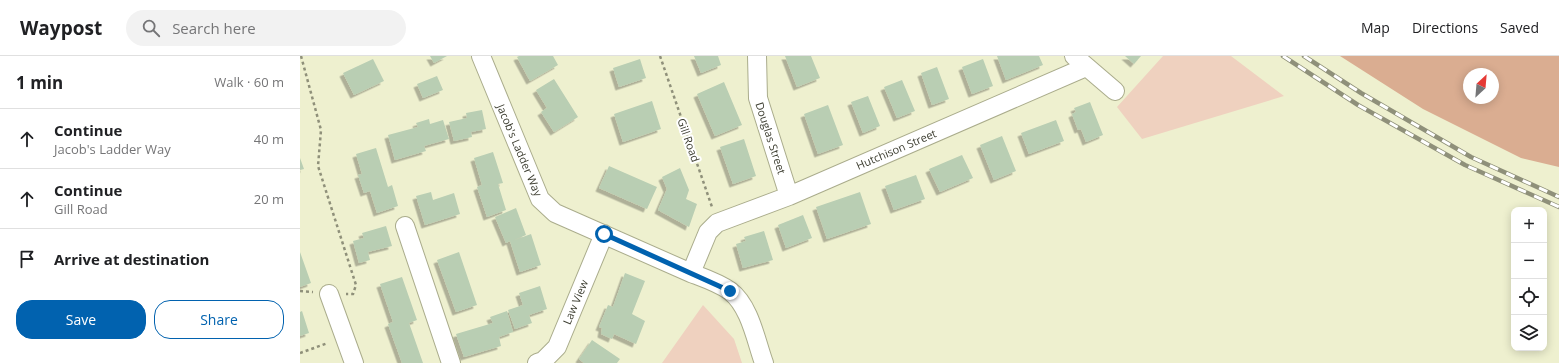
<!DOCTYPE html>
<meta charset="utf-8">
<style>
:root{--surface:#fff;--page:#f2f2f2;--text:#202124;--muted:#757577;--line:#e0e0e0;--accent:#0162af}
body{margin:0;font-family:"Open Sans",sans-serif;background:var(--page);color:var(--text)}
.controls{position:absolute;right:12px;bottom:12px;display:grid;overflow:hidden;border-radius:8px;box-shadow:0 2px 10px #0003}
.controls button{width:36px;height:36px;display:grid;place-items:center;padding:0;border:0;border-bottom:1px solid var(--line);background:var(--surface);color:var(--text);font:20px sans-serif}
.compass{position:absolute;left:1163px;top:12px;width:36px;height:36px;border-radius:50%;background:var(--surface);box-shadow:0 2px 10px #0003;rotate:26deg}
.stop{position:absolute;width:12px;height:12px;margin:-9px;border:3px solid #0162af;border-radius:50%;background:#fff}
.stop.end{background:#0162af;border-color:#fff;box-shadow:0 1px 4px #0008}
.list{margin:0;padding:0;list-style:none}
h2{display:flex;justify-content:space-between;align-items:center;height:52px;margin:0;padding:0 16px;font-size:17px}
h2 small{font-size:13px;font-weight:400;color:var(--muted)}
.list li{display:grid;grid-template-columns:26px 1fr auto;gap:12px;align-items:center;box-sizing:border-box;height:60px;padding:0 16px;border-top:1px solid var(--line)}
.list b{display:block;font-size:15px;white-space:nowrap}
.list p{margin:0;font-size:13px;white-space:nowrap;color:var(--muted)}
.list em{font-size:13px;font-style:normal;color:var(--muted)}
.actions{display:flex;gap:8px;padding:12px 16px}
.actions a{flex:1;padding:9px 0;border:1px solid var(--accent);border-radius:16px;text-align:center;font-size:14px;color:var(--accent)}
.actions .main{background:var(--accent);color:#fff}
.icon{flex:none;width:22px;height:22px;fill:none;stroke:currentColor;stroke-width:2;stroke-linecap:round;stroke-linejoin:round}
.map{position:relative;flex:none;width:1259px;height:307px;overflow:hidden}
header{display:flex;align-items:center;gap:24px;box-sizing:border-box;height:56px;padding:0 20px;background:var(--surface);border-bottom:1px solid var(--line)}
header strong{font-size:19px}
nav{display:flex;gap:22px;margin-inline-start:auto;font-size:14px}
.search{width:280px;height:36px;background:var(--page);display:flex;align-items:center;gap:10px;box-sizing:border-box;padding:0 14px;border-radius:22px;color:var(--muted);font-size:15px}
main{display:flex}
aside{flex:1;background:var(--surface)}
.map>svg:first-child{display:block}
.green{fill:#efd1bf}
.forest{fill:#daad91;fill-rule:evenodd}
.building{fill:#b9ceb3;filter:url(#shadow)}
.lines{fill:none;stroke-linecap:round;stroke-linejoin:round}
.minor-casing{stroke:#aaac8c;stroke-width:20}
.path{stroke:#8f907a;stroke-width:2.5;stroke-dasharray:3 3;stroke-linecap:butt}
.minor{stroke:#fff;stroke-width:18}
.rail-casing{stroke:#8f907a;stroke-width:4.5}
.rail{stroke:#fff;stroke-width:3;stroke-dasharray:9;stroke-linecap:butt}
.route{stroke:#0162af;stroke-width:5}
.labels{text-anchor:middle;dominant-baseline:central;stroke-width:4;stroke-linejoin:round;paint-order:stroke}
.street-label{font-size:11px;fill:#3c3d30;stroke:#fff}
</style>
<header>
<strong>Waypost</strong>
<div class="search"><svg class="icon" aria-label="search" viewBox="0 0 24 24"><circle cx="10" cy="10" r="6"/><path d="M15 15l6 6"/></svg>Search here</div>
<nav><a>Map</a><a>Directions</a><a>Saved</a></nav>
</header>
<main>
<aside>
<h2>1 min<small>Walk · 60 m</small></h2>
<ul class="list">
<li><svg class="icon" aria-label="ahead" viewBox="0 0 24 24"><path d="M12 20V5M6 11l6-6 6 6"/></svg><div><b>Continue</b><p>Jacob's Ladder Way</p></div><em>40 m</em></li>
<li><svg class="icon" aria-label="ahead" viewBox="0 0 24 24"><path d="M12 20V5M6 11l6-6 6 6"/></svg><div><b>Continue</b><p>Gill Road</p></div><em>20 m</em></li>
<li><svg class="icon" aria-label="arrive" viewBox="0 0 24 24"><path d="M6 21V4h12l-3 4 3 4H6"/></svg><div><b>Arrive at destination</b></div></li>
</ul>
<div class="actions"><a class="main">Save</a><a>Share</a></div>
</aside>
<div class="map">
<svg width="1259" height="307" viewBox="0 0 1259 307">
<defs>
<filter id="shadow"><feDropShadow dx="-3.5" dy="3.5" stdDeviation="0" flood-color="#0004"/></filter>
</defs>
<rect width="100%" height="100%" fill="#eef0cf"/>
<!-- green -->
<path class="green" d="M863 0H931L984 40 842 83 817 51Z
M403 249 434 283 442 307H362Z"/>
<!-- forest -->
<path class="forest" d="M1040 0H1259V111L1221 102 1123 53ZM1169 18H1193V42H1169Z"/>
<!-- building -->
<path class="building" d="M130 0H147L134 7Z
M219 0H253L258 9 230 25 217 1Z
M394 0H418L421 9 401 17Z
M485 0H511L520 22 497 31Z
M697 0H739L743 9 706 24Z
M825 0H841L834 8Z
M73 3 84 25 54 39 43 17Z
M340 3 346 22 319 31 313 12Z
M683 3 693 30 672 38 662 11Z
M637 11 649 43 632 49 621 17Z
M137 20 143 34 123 42 117 28Z
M254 23 278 61 254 76 241 56 247 52 236 34Z
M602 24 615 55 597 62 584 31Z
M424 26 442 69 415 80 397 38Z
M568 40 580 70 563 77 551 46Z
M352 45 361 73 323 86 314 58Z
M790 46 803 79 786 86 781 73 778 74 772 58 776 56 774 52Z
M528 49 543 89 518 98 504 58Z
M182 54 186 73 171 76 172 81 154 85 149 66 167 62 166 57Z
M129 63 130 68 143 64 149 83 124 90 126 95 95 104 88 79 118 71 116 67Z
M756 64 764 85 729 98 721 77Z
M702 80 716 115 694 124 680 89Z
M444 83 456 120 433 128 420 91Z
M76 92 88 131 92 129 98 150 77 157 70 135 64 137 58 119 62 118 56 98Z
M193 96 203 127 198 128 206 154 187 161 177 131 182 129 174 102Z
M662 99 673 122 640 136 629 113Z
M0 102 4 113 0 114Z
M309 110 357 131 347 153 299 132Z
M380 112 389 134 386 143 397 148 389 171 358 154 367 133 362 121Z
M616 119 625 143 594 154 585 130Z
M131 136 133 144 154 137 160 158 125 169 116 140Z
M560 136 571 168 527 183 516 151Z
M216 152 226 179 212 185 231 178 241 209 220 216 210 185 206 187 195 161Z
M503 159 512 182 486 192 478 169Z
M86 170 92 190 68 196 70 204 59 207 53 185 64 182 62 177Z
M464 175 473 204 443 212 436 188 446 185 444 181Z
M0 196 11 227 0 231Z
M159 196 177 249 156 256 137 204Z
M325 217 345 225 332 258 345 265 336 288 314 278 312 283 301 278 302 272 299 271 308 249 313 251Z
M102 221 117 264 109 267 123 307H102L88 268 93 266 80 228Z
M240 230 247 253 229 259 232 267 215 273 208 254 223 249 219 237Z
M2 255 9 277 0 280V256Z
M207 255 213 276 199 281 201 290 164 301 156 278 193 267 190 261Z
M292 284 320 303 317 307H284L279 303Z"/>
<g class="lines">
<!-- minor casing -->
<g class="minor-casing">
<path id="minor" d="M181 0 240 143 255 157 391 217
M457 0 458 42 489 140
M774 0 815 35
M105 170 151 307
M29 238 54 307
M237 307 243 305 257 291 304 178
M464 307C456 285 450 250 430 235 419 227 404 222 391 217L408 176 417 167 489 140 786 11"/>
</g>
<!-- path -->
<path class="path" d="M1 0 21 74 18 110 56 229 53 238H46
M360 0 412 151
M0 235 13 236
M0 297 28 287"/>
<!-- minor -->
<use href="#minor" class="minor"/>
<!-- rail casing -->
<g class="rail-casing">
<path id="rail" d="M983 0 1058 49 1165 109 1259 151
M1004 0 1061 37 1171 101 1259 141"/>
</g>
<!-- rail -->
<use href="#rail" class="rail"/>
</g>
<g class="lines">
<!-- route -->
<path class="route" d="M304 178 430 235"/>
</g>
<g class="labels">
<!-- street labels -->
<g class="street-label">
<text transform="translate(471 82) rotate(72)">Douglas Street</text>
<text transform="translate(389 84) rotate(71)">Gill Road</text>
<text transform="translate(596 93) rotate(-23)">Hutchison Street</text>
<text transform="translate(220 94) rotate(67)">Jacob's Ladder Way</text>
<text transform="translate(275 246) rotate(-67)">Law View</text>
</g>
</g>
</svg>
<div class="controls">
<button>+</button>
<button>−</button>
<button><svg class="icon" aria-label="locate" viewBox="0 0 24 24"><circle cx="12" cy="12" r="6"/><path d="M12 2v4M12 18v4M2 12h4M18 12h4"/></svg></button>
<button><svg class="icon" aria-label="layers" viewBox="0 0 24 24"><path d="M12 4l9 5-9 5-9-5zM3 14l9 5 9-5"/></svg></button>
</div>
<svg class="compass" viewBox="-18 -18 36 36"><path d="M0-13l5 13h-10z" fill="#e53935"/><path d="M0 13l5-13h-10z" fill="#757577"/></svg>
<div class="stop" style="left:304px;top:178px"></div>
<div class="stop end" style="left:430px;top:235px"></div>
</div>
</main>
